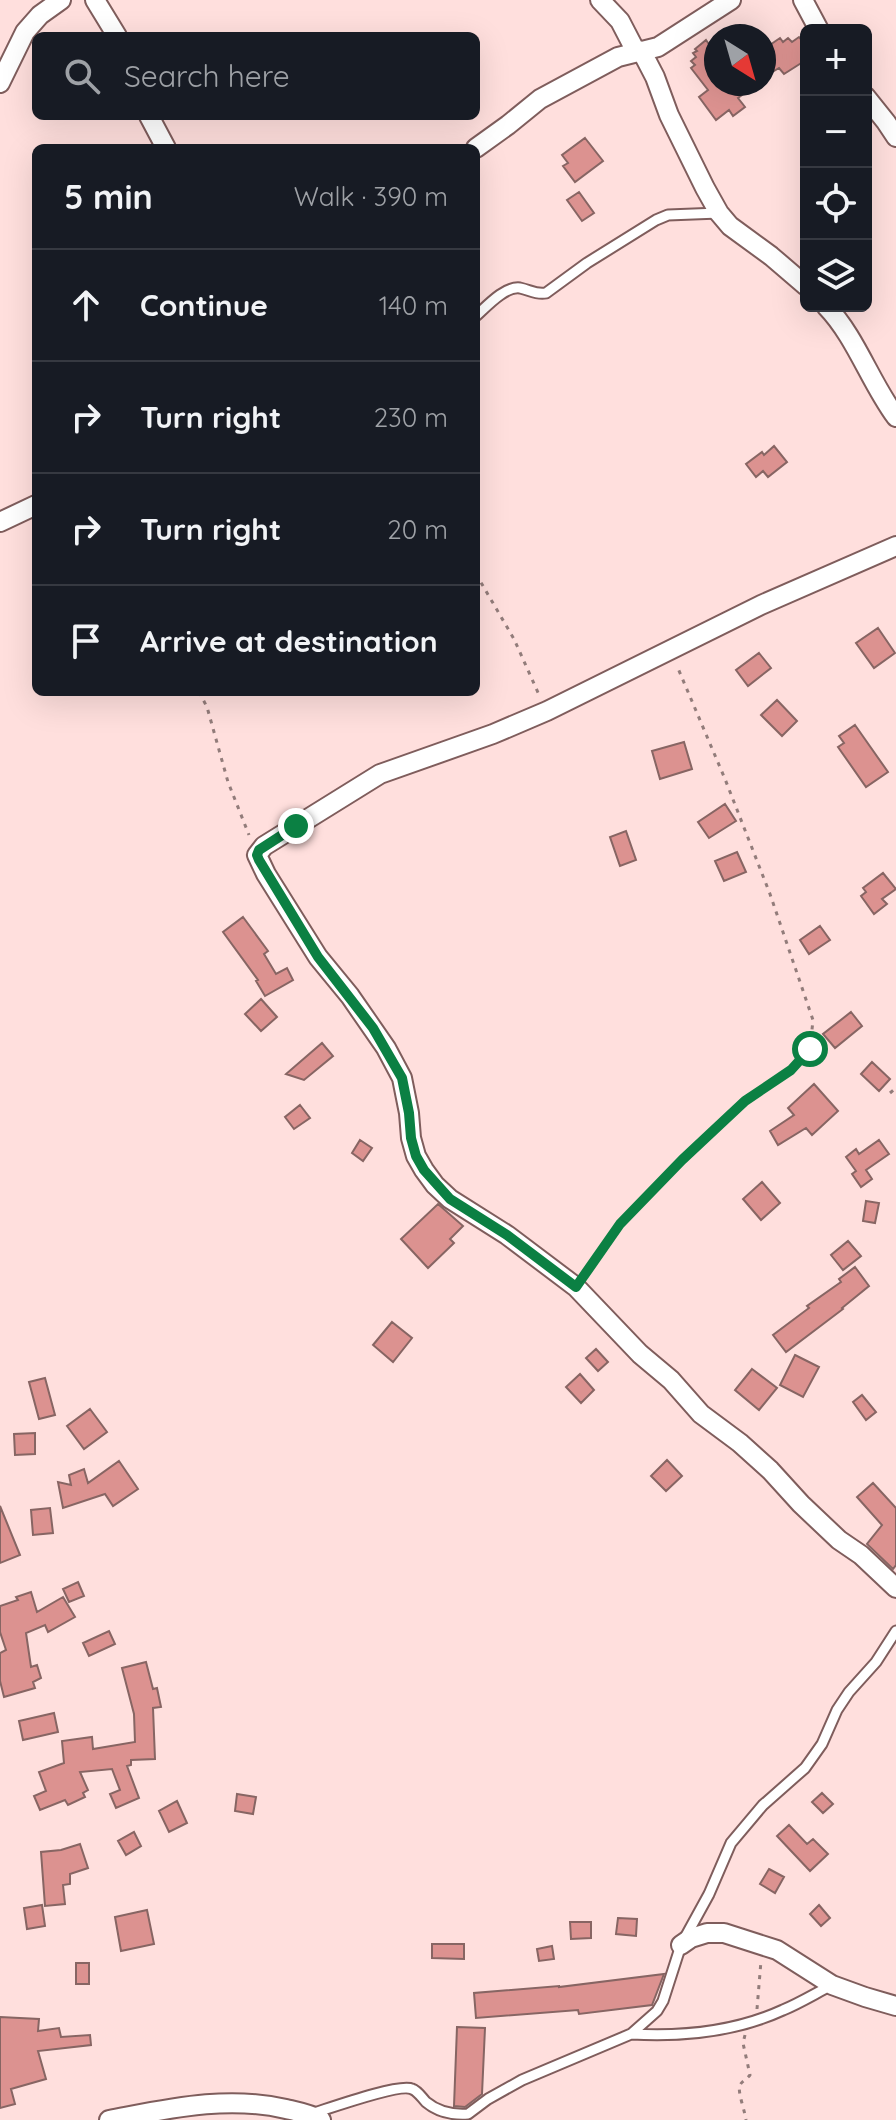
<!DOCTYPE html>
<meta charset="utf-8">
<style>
:root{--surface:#171b24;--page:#20242c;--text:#f1f3f6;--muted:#9ea1a6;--line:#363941}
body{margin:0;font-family:Quicksand,sans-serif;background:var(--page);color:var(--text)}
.controls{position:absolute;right:24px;top:24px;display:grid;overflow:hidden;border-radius:12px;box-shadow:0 8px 32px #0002}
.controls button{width:72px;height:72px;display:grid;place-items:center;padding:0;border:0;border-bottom:2px solid var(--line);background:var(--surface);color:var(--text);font:40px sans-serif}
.compass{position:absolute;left:704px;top:24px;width:72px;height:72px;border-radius:50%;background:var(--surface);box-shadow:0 8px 32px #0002;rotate:143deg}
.stop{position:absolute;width:24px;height:24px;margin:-18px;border:6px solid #0b8043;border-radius:50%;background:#fff}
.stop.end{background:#0b8043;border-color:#fff;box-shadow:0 2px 8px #0008}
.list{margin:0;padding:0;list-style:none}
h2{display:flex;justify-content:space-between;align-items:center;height:104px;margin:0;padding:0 32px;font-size:34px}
h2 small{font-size:26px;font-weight:400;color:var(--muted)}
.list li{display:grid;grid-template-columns:52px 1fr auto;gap:24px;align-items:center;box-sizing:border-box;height:112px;padding:0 32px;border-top:2px solid var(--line)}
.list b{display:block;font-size:30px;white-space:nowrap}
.list em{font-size:26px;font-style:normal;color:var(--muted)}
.icon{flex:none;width:44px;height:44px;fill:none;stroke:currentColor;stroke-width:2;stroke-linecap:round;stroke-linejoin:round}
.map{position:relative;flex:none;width:896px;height:2120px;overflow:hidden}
.search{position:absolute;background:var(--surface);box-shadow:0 8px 32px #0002;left:32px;top:32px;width:448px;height:88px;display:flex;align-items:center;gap:20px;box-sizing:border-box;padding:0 28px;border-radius:12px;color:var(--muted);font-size:30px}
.panel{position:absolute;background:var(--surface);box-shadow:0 8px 32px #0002;left:32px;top:144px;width:448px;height:552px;border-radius:12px}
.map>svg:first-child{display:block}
.building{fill:#dc9290;stroke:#876563;stroke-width:2}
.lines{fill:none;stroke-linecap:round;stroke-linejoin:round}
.service-casing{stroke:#7f5d5c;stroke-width:13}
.minor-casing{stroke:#7f5d5c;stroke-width:22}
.path{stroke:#927c7a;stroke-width:3;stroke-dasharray:4 6;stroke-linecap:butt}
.service{stroke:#fff;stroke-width:9}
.minor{stroke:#fff;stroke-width:18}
.route{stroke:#0b8043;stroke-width:10}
</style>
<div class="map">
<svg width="896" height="2120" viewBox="0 0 896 2120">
<rect width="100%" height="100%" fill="#ffdfdd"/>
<!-- building -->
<path class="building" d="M799 37 806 46V60L784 74 779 68 774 71 764 58V49L780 38 783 42 788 38 792 42Z
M706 40 716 54V84H734L742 95 738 98 745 107 733 116 729 110 716 120 699 97 708 90 691 68 695 65 691 61 696 57 693 53 697 51 695 49Z
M585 138 603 161 575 182 563 166 568 163 562 155Z
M579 192 594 213 582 221 567 200Z
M774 446 787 462 768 477 763 471 756 477 746 464 762 452 764 455Z
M878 628 895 653 874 668 856 643Z
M759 653 771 668 748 686 736 670Z
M777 700 797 721 782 736 761 715Z
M855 725 888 772 866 787 838 747 844 743 839 736Z
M684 742 692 769 660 779 652 751Z
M725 804 736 821 709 838 698 822Z
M626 831 636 860 620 866 610 837Z
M737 852 746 872 724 881 715 861Z
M883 873 896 889 882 899 887 904 874 914 861 896 866 892 863 888Z
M243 917 268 951 264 954 276 974 287 968 293 980 265 996 256 981 258 980 223 932Z
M820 926 830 940 809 954 800 940Z
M261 999 277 1017 261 1031 245 1014Z
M851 1012 862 1026 835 1048 823 1034Z
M322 1043 333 1056 304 1080 286 1074Z
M872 1062 890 1079 879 1091 861 1074Z
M814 1084 838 1111 812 1135 806 1128 778 1145 770 1131 794 1115 788 1108Z
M300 1105 310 1118 294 1129 285 1117Z
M360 1140 372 1148 363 1161 352 1153Z
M879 1140 889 1154 866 1170 872 1179 861 1187 852 1174 856 1171 846 1157 856 1149 859 1154Z
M762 1182 780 1203 761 1220 743 1199Z
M866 1201 879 1203 875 1223 863 1221Z
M438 1204 463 1226 450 1239 454 1243 428 1268 401 1239Z
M848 1241 861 1256 843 1270 831 1255Z
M855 1267 869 1286 842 1308 843 1309 786 1352 773 1335 809 1308 807 1306 841 1282 839 1279Z
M392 1322 412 1338 393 1362 373 1345Z
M596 1349 608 1362 598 1371 586 1358Z
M795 1355 819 1367 803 1397 780 1385Z
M752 1369 777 1388 759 1410 735 1390Z
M580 1374 594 1390 581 1403 566 1387Z
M45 1378 55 1415 39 1419 29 1382Z
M862 1395 876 1412 866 1420 853 1402Z
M90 1409 107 1432 84 1449 67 1426Z
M35 1433V1454L15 1455 14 1434Z
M667 1460 682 1476 666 1491 651 1476Z
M119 1461 138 1489 113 1506 105 1494 63 1508 58 1482 71 1485 69 1475 84 1469 88 1483Z
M873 1483 896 1508V1565L893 1569 867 1544 882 1525 857 1497Z
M0 1506 20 1555 0 1563Z
M50 1508 53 1533 33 1535 31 1510Z
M78 1582 84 1596 69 1602 63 1589Z
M31 1592 37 1612 63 1597 75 1617 48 1632 45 1625 26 1633 31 1667 37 1665 41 1678 33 1682 35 1688 4 1697 0 1681V1653L6 1650 0 1632V1606L18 1600 16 1597Z
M109 1631 115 1644 89 1656 83 1643Z
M146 1662 153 1689 157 1688 161 1707 153 1708 155 1759 131 1760V1765L127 1766 139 1798 116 1808 110 1794 120 1790 112 1769 80 1772 88 1790 83 1793 85 1797 68 1805 65 1800 40 1810 34 1796 46 1791 39 1772 64 1763 62 1741 92 1737 93 1749 135 1742 134 1714 122 1668Z
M54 1713 58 1732 23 1740 19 1721Z
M822 1793 833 1804 823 1813 812 1802Z
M237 1794 256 1797 253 1814 235 1811Z
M177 1801 187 1823 169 1832 159 1811Z
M789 1825 807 1844 813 1839 828 1854 810 1871 777 1836Z
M134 1832 141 1846 126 1855 118 1841Z
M80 1844 88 1868 70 1874V1884L63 1885 65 1904 45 1906 41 1852 61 1850Z
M769 1869 784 1877 775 1893 760 1884Z
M42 1905 45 1926 27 1929 24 1908Z
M819 1905 830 1918 821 1926 810 1914Z
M147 1910 154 1944 121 1951 115 1917Z
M618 1918 637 1919 636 1936 616 1934Z
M570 1922H591V1938L571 1939Z
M432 1944H464V1959L432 1958Z
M552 1946 554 1959 539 1961 537 1949Z
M76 1963H89V1984H76Z
M664 1974 652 2005 579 2014 578 2010 476 2018 474 1993 559 1986V1987Z
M0 2017 39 2019 38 2031 59 2028 61 2037 90 2035 91 2045 38 2051 46 2079 11 2089 15 2104 0 2108Z
M457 2027 485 2028 482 2094 465 2107 454 2106Z"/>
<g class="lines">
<!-- service casing -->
<g class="service-casing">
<path id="service" d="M476 316C487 306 505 286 520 288 530 290 536 295 546 293L587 263 656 220 668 215 719 213
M631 2034C682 2037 735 2032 783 2010 800 2003 816 1993 832 1985
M314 2113C330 2108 400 2083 412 2089 418 2091 422 2098 426 2102 438 2112 453 2115 468 2114L488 2099 522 2080 631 2034 657 2011 663 2001 681 1945 709 1894 731 1843 763 1805 805 1768 822 1744 837 1710 849 1692 876 1662 896 1631"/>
</g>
<!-- minor casing -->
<g class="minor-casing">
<path id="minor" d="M95 0 117 36
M600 0 620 21 634 48 642 52 655 77 669 115 705 188 719 213 730 226 771 256 806 286
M803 0 819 30
M0 83 25 32 40 15 61 0
M866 97 886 122 896 137
M149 116 166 148
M476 148 508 125 540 99 618 57 658 47 731 0
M826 306C856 337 870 382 896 417
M0 522 36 505
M896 546 761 605 547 711 493 734 380 774 264 846 257 855 266 874 318 957 350 996 386 1048 402 1078 409 1113 411 1138 416 1156 424 1170 435 1185 450 1199 507 1235 576 1287 640 1354 671 1380 701 1414 740 1443 770 1470 801 1504 839 1540 861 1555 896 1588
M681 1945 691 1938 707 1933H724L777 1950 832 1985 865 1997 896 2006
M109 2120C168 2109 226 2095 286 2109 299 2112 310 2114 321 2120"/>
</g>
<!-- path -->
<path class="path" d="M476 574 514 639 540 697
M199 692 207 707 228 782 249 835
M890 1093 896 1088
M585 1274 620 1224 682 1160 745 1101 791 1070 810 1049 813 1020 770 894 725 779 677 666
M757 2009 761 1961
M745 2035 743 2043 750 2075C747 2079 742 2081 740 2085 737 2091 745 2111 746 2120"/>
<!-- service -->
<use href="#service" class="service"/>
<!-- minor -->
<use href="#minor" class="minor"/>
</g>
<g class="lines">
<!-- route -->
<path class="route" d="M296 826 259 850 257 855 259 860 318 957 373 1028 402 1078 409 1113 411 1138 416 1156 424 1170 450 1199 507 1235 576 1287 620 1224 682 1160 745 1101 791 1070 810 1049"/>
</g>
</svg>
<div class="controls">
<button>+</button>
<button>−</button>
<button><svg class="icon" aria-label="locate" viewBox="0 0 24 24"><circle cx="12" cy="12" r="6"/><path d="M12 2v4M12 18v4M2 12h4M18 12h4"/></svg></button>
<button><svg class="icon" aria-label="layers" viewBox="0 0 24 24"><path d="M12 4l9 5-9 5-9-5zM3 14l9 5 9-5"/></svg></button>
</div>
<svg class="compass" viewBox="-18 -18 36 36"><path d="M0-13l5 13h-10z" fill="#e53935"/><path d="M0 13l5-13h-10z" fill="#9ea1a6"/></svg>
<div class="stop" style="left:810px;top:1049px"></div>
<div class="stop end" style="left:296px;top:826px"></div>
<div class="search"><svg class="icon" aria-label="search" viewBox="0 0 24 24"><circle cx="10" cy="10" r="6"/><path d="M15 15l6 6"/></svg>Search here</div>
<section class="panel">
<h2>5 min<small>Walk · 390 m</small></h2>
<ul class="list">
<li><svg class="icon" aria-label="ahead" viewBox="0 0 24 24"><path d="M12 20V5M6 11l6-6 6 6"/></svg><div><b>Continue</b></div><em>140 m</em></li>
<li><svg class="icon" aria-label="right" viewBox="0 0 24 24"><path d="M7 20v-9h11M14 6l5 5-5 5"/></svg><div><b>Turn right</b></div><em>230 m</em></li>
<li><svg class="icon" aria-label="right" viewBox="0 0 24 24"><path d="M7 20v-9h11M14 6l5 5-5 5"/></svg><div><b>Turn right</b></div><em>20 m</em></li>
<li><svg class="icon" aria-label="arrive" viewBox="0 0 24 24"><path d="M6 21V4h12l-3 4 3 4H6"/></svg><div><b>Arrive at destination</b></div></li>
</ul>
</section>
</div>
